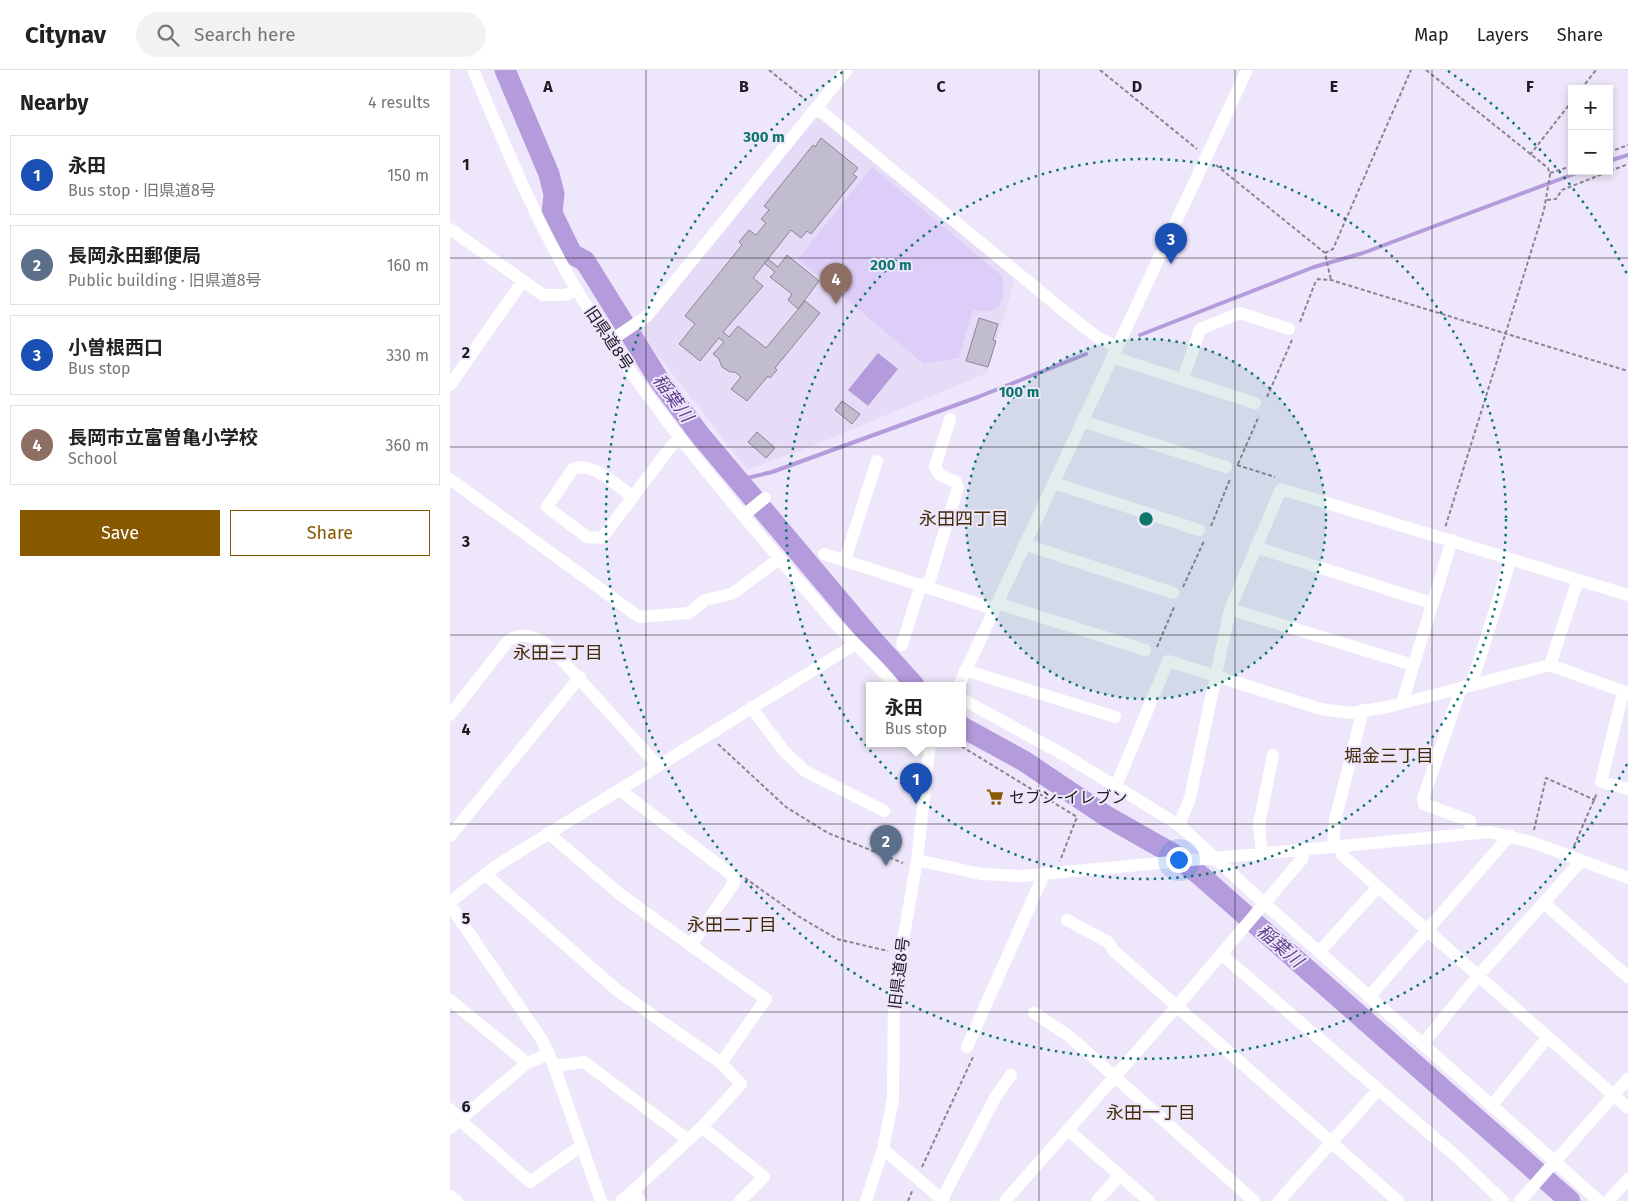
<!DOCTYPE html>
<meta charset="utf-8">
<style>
:root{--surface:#fff;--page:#f2f2f2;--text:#222;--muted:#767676;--line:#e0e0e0;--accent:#885800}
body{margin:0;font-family:"Fira Sans","Noto Sans JP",sans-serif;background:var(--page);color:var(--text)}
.controls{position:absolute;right:15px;top:15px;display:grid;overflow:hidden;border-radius:0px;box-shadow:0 2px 8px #0003}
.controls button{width:45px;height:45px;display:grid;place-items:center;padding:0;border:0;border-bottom:1px solid var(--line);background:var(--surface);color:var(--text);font:25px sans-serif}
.you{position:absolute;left:728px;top:789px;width:18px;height:18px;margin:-12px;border:4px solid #fff;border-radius:50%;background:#1a73e8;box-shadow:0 0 0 8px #1a73e833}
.badge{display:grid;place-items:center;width:32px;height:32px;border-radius:50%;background:var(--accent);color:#fff;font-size:16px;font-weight:700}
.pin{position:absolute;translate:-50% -41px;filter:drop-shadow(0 1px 2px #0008)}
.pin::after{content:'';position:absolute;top:26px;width:18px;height:15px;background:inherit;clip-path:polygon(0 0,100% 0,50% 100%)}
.popup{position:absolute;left:416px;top:612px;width:100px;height:65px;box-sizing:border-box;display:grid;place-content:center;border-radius:0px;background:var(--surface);filter:drop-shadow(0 1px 4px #0005);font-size:16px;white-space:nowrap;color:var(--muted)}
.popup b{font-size:19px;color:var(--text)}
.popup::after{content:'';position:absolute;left:50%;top:100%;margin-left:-10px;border:10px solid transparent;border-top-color:var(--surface)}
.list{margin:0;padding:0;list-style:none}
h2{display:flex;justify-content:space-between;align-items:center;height:65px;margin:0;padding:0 20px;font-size:21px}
h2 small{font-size:16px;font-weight:400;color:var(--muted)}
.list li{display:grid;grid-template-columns:32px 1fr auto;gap:15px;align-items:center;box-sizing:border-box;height:80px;margin:0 10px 10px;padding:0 10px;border:1px solid var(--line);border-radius:0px}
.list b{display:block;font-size:19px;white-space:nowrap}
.list p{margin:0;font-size:16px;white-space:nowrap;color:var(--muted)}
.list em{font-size:16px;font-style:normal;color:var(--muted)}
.actions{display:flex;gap:10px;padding:15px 20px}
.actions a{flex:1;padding:11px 0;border:1px solid var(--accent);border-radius:0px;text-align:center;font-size:18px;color:var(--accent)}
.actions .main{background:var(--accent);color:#fff}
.icon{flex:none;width:28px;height:28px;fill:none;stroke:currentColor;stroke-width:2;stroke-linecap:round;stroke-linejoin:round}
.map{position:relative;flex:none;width:1178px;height:1131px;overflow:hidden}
header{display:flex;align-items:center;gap:30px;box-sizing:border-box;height:70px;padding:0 25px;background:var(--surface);border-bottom:1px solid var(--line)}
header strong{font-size:24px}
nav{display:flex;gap:28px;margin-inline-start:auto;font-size:18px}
.search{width:350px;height:45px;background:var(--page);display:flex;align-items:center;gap:12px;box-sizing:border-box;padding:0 18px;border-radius:28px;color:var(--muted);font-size:19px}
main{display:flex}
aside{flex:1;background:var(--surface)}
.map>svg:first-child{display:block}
.built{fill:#e6dcf7}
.green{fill:#ddcdf9}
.water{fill:#b49bdc}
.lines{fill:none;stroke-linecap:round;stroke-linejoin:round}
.stream{stroke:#b49bdc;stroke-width:4}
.river{stroke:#b49bdc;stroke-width:21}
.building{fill:#c2bccf;stroke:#8c8597}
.path{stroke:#898492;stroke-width:2;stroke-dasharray:4 2.5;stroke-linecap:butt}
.minor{stroke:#fff;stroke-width:12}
.grid{fill:none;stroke:#1f1c23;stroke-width:1;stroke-opacity:0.55}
.ring{fill:none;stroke:#0f766e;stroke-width:2.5;stroke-dasharray:2.5 5}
.labels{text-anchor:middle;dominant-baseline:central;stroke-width:4;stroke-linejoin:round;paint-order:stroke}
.street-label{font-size:16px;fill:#1f1c23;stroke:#eee7fb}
.poi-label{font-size:16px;fill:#1f1c23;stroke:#eee7fb;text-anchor:start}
.water-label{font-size:18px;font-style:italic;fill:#603e8c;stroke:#eee7fb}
.neighbourhood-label{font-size:18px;fill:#432c07;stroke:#eee7fb}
.grid-label{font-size:16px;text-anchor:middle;font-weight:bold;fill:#1f1c23;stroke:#eee7fb;stroke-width:4;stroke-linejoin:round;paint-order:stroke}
.centre{fill:#0f766e;stroke:#eee7fb;stroke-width:2.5}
.ring-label{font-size:15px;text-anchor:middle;font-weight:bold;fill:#0f766e;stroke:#eee7fb;stroke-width:4;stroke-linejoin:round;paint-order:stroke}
</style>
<header>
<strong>Citynav</strong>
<div class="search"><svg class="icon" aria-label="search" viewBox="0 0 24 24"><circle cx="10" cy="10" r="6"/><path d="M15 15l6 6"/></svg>Search here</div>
<nav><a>Map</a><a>Layers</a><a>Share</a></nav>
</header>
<main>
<aside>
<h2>Nearby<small>4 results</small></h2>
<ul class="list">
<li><span class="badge" style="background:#1a4fb4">1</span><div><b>永田</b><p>Bus stop · 旧県道8号</p></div><em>150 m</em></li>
<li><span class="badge" style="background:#5c6f8a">2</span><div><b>長岡永田郵便局</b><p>Public building · 旧県道8号</p></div><em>160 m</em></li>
<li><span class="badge" style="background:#1a4fb4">3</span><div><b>小曽根西口</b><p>Bus stop</p></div><em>330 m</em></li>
<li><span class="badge" style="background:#8d6e63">4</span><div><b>長岡市立富曽亀小学校</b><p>School</p></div><em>360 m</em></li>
</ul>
<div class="actions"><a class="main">Save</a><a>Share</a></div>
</aside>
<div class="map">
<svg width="1178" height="1131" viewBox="0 0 1178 1131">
<rect width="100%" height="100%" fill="#eee7fb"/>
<!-- built -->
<path class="built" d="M365 48 372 49 565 209 537 303 367 374 297 400 190 262 259 180Z"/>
<!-- green -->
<path class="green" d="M422 97 552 206C554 232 553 245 523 240L509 288 474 294 348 189Z"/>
<!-- water -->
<path class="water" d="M428 283 448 299 418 336 398 320Z"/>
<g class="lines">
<!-- stream -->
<path class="stream" d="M1159 91 1178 85
M690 265 864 197 913 183 1132 101
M289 410 322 402 528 327 636 284"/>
<!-- river -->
<path class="river" d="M55 0 99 104 104 124 102 143 122 184 135 191 209 310 250 365 422 569 464 615
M512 657 574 691 656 746 723 784 751 806 1120 1131"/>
</g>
<!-- building -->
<path class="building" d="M371 68 408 98 403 104 407 107 361 164 357 161 351 168 341 160 303 208 313 216 273 262 279 267 288 256 316 278 355 231 370 243 325 298 327 300 320 308 318 306 297 331 281 319 291 307 285 302H280L272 297 269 289 263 284 274 272 269 268 250 291 229 274 245 254 235 246 292 175 289 172 299 160 306 165 316 153 311 149 319 140 314 136 363 75 365 77Z
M337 185 369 211 348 239 338 230 342 224 320 207 325 202 314 193 318 189 328 197Z
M529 248 548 254 543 270 546 271 538 297 516 291Z
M392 331 410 344 402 354 385 340Z
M307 362 325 378 316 388 298 372Z"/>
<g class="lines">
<!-- path -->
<path class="path" d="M319 0 356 30
M650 0 747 79
M976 0 1098 98 1100 105 1094 140 995 458
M1131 19 1146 0
M1159 82 1178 75
M1080 85 1122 31
M766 95 875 183 881 210
M1100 103 1122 96
M1097 130 1106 129 1112 120 1178 94
M875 183 883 179 961 0
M850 252 865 213 868 209 881 210 1178 301
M817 327 842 270
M788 394 809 346
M787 395 825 407
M761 456 780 409
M733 517 754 471
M707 577 725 535
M506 673 627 747 610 791
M268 674 336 737 378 763 453 793
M1084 760 1096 708 1145 730
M1124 776 1147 723
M295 808 348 846 387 869 438 881
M472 1097 523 987
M458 1131 463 1119"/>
<!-- minor -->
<path class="minor" d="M23 0C55 75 86 152 128 222 200 340 292 445 382 550 402 572 426 592 444 615
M367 38 620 246 647 267 667 277
M0 159 93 225H115L127 220
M160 271 197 246 397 0
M662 287 805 333
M733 309 750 259 790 243 839 259
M0 315 72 212
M632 351 776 397
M0 409 189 547 239 543 255 530 281 524 289 519 330 488
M604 413 749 460
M182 426C167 416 141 390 123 399L97 437 137 467 152 468 222 375 231 369
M294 445 315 428
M574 474 723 523
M805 477 981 533
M374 484 544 539
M395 490 427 391
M478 516 508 417 506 412 490 405 485 397 500 349
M547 533 695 580
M780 539 963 595
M452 575 471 514
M1100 595 1128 510
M515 600 665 647
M509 615 797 0
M1021 616 1061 489
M1011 618 973 729 974 734 1020 751 1021 763
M1173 622 1151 712 1178 719
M512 629 616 686 729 755 814 833 1149 1131
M952 633 1002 470
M301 637 334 681 355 701 434 741
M0 645 58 571C74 560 89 568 103 580L208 696
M666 716 718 591 871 639 901 643 937 637 1100 595 1178 623
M170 720 282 805 284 813 241 875
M729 755 740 728 780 539 831 419 1178 525
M98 763 171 825 316 929 271 993
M0 766 130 607
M893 776 892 785 1178 1038
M883 777 885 750 913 640
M812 784 809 754 823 685
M467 790 531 804 572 806 1040 762 1082 772 1178 808
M35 804 168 921 271 993 291 1014 252 1057 183 1121 190 1131
M0 832 46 796 404 575
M1094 833 1178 907
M0 835 92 970 104 996 151 1131
M617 850 658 872 664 881 948 1131
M869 882 928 817
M771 884 1007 1087 1053 1131
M919 927 1060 765
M0 930 77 993
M584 943 619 966 804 1131
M973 974 1028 906 1131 791
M517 977 594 804
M104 996 134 992 237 1069
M1042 1035 1097 968
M0 1039 10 1050 80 1112 131 1076
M252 1057 314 1107 290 1131
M0 1058 77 993 99 984
M618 1060 699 1131
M433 1079 494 1131
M0 1126 7 1131
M492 1129 545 1028 561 1005
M171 1131 183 1121
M416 1131 433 1079 443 1029 444 924 467 790 480 673
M555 1131 728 935 852 789 855 780
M647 1131 670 1105
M829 1131 928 1020
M1070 1131 1178 1009
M1158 1131 1178 1109"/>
</g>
<!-- grid -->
<path class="grid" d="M196 0V1131M393 0V1131M589 0V1131M785 0V1131M982 0V1131M0 188H1178M0 377H1178M0 565H1178M0 754H1178M0 942H1178"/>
<!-- distance rings -->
<circle cx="696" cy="449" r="180" fill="#0f766e" fill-opacity=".12"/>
<g class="ring">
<circle cx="696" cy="449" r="180"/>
<circle cx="696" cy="449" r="360"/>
<path d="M1177 694A540 540 0 1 1 394 1M998 1A540 540 0 0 1 1177 204"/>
</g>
<!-- icons -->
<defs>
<g id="supermarket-bare" transform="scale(1.35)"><path d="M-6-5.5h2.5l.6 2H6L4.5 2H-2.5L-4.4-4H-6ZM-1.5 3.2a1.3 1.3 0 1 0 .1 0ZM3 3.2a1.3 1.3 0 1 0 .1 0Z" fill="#885800" stroke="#eee7fb" stroke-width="2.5" paint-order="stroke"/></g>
</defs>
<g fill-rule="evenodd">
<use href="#supermarket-bare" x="545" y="727"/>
</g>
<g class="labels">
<!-- street labels -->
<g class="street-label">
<text transform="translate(159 268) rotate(56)">旧県道8号</text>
<text transform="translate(449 903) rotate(-83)">旧県道8号</text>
</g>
<!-- poi labels -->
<g class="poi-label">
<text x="559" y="727">セブン-イレブン</text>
</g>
<!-- water labels -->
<g class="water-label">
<text transform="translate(223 328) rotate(54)">稲葉川</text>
<text transform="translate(830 876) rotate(41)">稲葉川</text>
</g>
<!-- neighbourhood labels -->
<g class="neighbourhood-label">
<text x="514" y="449">永田四丁目</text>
<text x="108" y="583">永田三丁目</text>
<text x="939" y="686">堀金三丁目</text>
<text x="282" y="855">永田二丁目</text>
<text x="701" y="1043">永田一丁目</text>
</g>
</g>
<g class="grid-label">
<text x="98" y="22">A</text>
<text x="294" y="22">B</text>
<text x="491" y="22">C</text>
<text x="687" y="22">D</text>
<text x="884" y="22">E</text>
<text x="1080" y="22">F</text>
<text x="16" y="100">1</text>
<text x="16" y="288">2</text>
<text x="16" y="477">3</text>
<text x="16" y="665">4</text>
<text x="16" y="854">5</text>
<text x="16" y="1042">6</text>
</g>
<circle cx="696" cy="449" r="8" class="centre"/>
<g class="ring-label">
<text x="314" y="72">300 m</text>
<text x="441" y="200">200 m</text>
<text x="569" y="327">100 m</text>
</g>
</svg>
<div class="controls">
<button>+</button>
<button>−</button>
</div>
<div class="you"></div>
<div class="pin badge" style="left:466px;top:734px;background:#1a4fb4">1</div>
<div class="popup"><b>永田</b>Bus stop</div>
<div class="pin badge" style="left:436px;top:796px;background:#5c6f8a">2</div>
<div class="pin badge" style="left:721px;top:194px;background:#1a4fb4">3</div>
<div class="pin badge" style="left:386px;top:234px;background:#8d6e63">4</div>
</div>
</main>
